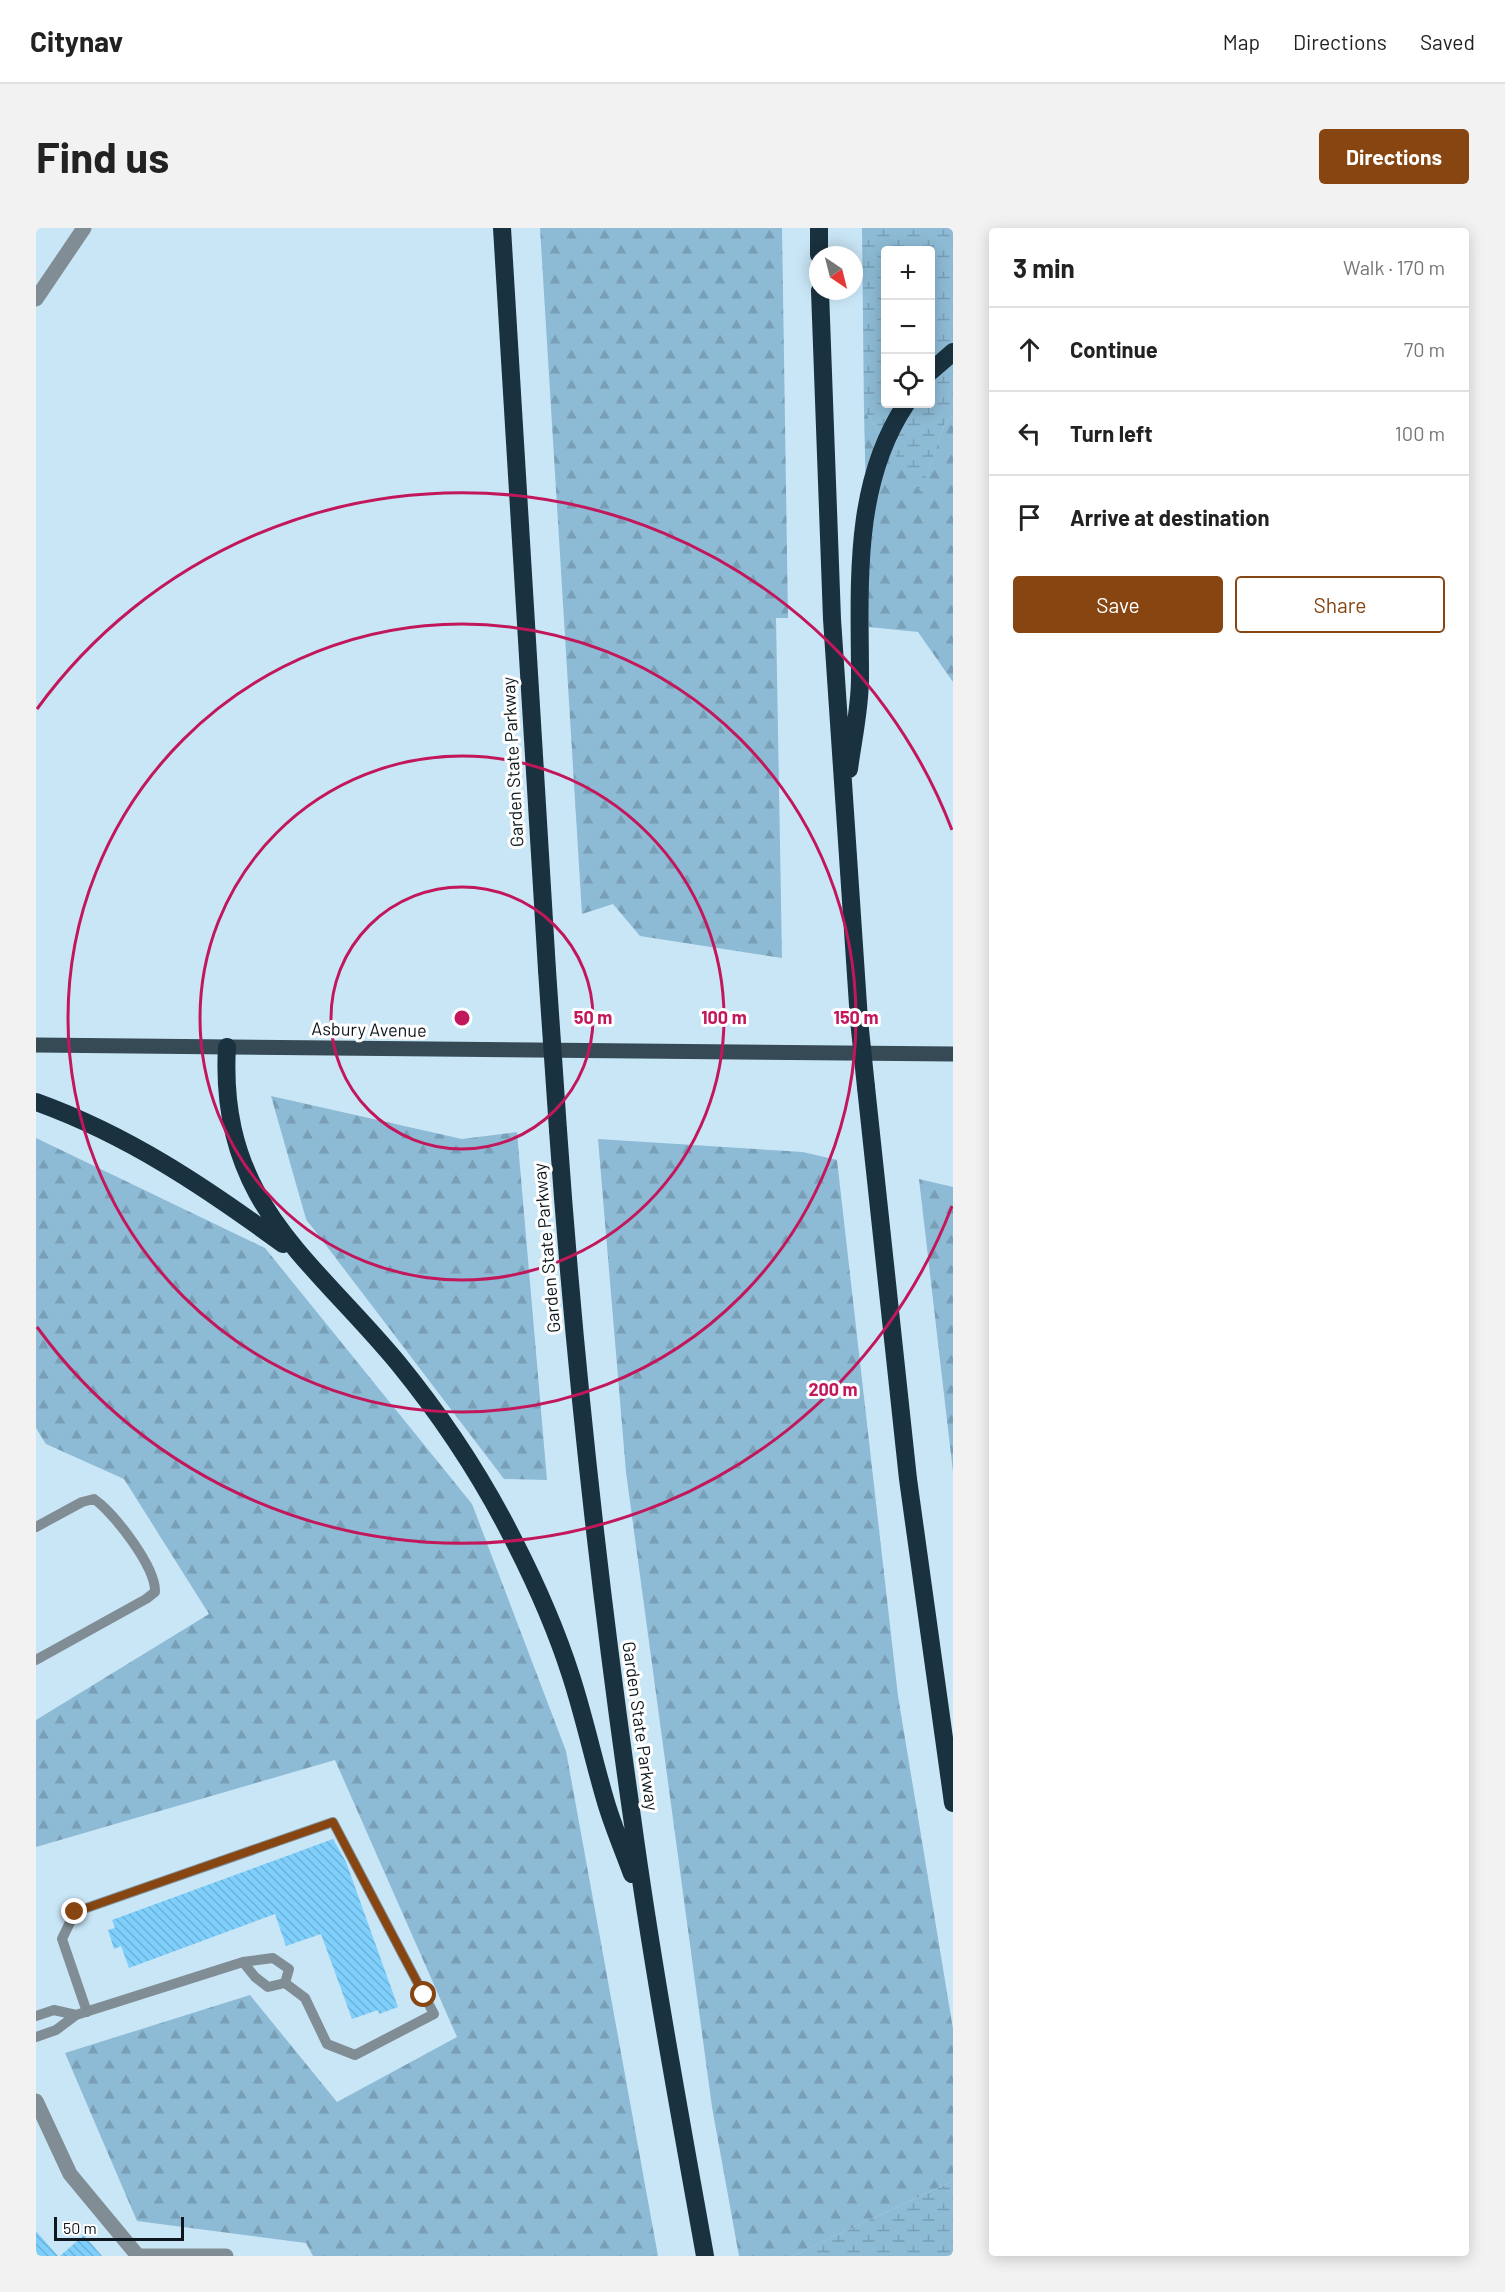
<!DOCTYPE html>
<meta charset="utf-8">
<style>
:root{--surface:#fff;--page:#f2f2f2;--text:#222;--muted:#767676;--line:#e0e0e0;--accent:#864511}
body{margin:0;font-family:Barlow,sans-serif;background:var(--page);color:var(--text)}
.controls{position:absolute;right:18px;top:18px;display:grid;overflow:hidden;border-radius:6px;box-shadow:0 3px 15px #0003}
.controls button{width:54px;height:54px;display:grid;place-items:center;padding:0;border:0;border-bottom:2px solid var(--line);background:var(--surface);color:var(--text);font:30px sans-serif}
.compass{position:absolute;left:773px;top:18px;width:54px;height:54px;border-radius:50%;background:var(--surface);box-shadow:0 3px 15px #0003;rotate:145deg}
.scale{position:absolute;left:18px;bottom:15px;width:130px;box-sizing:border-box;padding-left:6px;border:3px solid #0d171d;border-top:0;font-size:16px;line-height:21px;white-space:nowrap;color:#0d171d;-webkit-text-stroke:4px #fff;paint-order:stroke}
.stop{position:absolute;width:18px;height:18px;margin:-14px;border:4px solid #864511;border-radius:50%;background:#fff}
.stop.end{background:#864511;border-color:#fff;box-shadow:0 2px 6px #0008}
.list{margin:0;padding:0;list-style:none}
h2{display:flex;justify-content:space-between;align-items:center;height:78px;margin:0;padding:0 24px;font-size:26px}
h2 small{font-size:20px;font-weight:400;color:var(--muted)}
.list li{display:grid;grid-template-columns:39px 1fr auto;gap:18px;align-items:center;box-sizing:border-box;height:84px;padding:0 24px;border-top:2px solid var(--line)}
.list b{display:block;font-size:22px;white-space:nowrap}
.list em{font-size:20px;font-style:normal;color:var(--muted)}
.actions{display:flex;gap:12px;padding:18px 24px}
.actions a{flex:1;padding:14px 0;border:2px solid var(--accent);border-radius:6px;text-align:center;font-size:21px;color:var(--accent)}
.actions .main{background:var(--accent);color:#fff}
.icon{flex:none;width:33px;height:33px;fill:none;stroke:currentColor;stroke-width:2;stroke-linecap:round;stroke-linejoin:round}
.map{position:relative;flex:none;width:917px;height:2028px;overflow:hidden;border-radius:6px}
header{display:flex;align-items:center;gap:36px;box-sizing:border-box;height:84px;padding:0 30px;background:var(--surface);border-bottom:2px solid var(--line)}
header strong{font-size:28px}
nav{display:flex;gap:33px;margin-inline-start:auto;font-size:21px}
.intro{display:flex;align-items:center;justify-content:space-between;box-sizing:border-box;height:144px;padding:0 36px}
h1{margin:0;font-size:42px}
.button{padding:15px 27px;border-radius:6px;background:var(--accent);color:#fff;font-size:21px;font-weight:700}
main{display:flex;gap:36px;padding:0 36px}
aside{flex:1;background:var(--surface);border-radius:6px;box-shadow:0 3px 15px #0003}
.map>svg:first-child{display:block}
.forest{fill:url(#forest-firs)}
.wetland{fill:url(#wetland-marsh);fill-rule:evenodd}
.building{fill:url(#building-back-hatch)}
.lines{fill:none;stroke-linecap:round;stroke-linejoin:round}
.service{stroke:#818d94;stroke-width:10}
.minor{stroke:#818d94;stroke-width:15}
.tertiary{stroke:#818d94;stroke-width:15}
.primary{stroke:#354a55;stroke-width:15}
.motorway{stroke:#1a323f;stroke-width:18}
.motorway-bridge{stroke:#1a323f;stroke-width:18}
.route{stroke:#864511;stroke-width:8}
.ring{fill:none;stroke:#c2185b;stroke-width:3}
.labels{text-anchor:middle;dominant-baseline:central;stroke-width:6;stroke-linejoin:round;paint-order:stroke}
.street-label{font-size:18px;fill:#0d171d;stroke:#fff}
.centre{fill:#c2185b;stroke:#fff;stroke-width:3}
.ring-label{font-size:18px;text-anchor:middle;font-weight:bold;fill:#c2185b;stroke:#fff;stroke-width:6;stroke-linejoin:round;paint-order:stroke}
</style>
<header>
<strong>Citynav</strong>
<nav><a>Map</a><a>Directions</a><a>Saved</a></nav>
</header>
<div class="intro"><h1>Find us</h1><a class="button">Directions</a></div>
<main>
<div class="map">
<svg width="917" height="2028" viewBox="0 0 917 2028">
<defs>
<pattern id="forest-firs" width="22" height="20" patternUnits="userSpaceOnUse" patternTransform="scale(1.5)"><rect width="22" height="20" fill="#8dbad4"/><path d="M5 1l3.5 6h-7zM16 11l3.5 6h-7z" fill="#789fb6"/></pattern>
<pattern id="wetland-marsh" width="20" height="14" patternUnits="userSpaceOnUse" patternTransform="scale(1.5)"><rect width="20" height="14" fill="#8dbad4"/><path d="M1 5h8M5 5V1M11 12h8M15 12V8" fill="none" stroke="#789fb6"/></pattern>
<pattern id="building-back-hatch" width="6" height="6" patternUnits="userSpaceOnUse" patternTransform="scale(1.5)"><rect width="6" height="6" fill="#7ecffb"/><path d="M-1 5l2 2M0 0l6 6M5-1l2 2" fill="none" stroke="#6cb1d7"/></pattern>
</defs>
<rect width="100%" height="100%" fill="#c9e6f7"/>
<!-- forest -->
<path class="forest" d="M504 0H746L752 390H740L746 730 604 708 577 676 546 686Z
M828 183 885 263 909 195 917 188V454L882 404 833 399Z
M235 868 426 911 481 904 511 1252 468 1251 270 991Z
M0 910 229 1020 436 1276 530 1523 622 2028H277L270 2015 101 1993 29 1825 214 1767 301 1874 421 1809 299 1532 0 1619V1492L173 1386 88 1251 10 1216 0 1200Z
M562 911 767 924 801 932 862 1468 917 1801V1953L756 2028H703L676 1879 590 1244Z
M883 951 917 959V1244Z"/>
<!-- wetland -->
<path class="wetland" d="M826 0H917V188L909 195 885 264 828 183ZM850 22H894V176H850Z
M917 1953V2028H756Z"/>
<!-- building -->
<path class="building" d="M297 1611 310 1634 362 1779 343 1786 342 1782 316 1791 285 1706 250 1718 239 1686 93 1740 85 1718 78 1721 72 1702 79 1700 76 1692Z
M0 2003 22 2028H0Z
M48 2007 66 2028H24Z"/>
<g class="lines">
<!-- service -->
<path class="service" d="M0 1299 46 1274 58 1271C78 1285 120 1339 119 1364L110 1371 0 1432
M51 1784 26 1711 39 1684 297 1594 398 1786 319 1827 291 1816 269 1770 249 1755
M40 1787 207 1734 237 1730 253 1741 249 1755 232 1759 219 1749 207 1734
M0 1788 18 1782 40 1787 20 1802 0 1809"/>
<!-- minor -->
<path class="minor" d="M0 1873 34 1946 102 2028H190"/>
<!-- tertiary -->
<path class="tertiary" d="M0 71 48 0"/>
<!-- primary -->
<path class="primary" d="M0 817 917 826"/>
<!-- motorway -->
<path class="motorway" d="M466 0 511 742
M783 0V27
M784 63 796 391 823 792
M894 144 917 124
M813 541C817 511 824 480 824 450 824 357 816 257 870 176
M191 819C182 974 274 1029 362 1135 406 1189 447 1251 478 1313 500 1356 520 1401 535 1448 548 1488 557 1530 569 1571 576 1596 587 1621 596 1646
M830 859 872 1251 917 1575
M0 874C92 907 169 959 247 1016
M522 902C538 1131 563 1360 596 1589 616 1736 643 1882 669 2028"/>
<!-- motorway-bridge -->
<path class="motorway-bridge" d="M511 742 522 902
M823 792 830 859"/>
</g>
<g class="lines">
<!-- route -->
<path class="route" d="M39 1684 297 1594 388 1767"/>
</g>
<!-- distance rings -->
<g class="ring">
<circle cx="426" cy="790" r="131"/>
<circle cx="426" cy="790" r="262"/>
<circle cx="426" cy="790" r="394"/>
<path d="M916 978A525 525 0 0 1 1 1099M1 481A525 525 0 0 1 916 602"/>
</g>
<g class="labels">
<!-- street labels -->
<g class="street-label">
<text transform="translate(476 534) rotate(-93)">Garden State Parkway</text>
<text transform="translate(333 801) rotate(1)">Asbury Avenue</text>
<text transform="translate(510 1020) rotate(-95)">Garden State Parkway</text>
<text transform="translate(605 1498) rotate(82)">Garden State Parkway</text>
</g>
</g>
<circle cx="426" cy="790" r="9" class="centre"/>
<g class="ring-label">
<text x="557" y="796">50 m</text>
<text x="688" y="796">100 m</text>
<text x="820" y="796">150 m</text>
<text x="797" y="1168">200 m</text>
</g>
</svg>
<div class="controls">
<button>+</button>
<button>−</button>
<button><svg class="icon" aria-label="locate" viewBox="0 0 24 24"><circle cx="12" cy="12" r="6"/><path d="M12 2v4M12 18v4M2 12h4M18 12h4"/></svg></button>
</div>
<svg class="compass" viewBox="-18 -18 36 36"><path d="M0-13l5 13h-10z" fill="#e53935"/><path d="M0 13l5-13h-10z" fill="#767676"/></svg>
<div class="scale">50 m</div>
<div class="stop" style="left:388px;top:1767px"></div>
<div class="stop end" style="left:39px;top:1684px"></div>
</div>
<aside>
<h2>3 min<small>Walk · 170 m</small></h2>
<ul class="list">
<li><svg class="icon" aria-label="ahead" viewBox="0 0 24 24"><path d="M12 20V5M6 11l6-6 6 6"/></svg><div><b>Continue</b></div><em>70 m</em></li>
<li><svg class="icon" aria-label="left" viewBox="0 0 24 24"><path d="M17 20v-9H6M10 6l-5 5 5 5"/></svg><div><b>Turn left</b></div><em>100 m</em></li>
<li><svg class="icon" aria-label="arrive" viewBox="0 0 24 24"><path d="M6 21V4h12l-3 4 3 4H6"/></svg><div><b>Arrive at destination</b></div></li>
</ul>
<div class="actions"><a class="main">Save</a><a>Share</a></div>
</aside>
</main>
